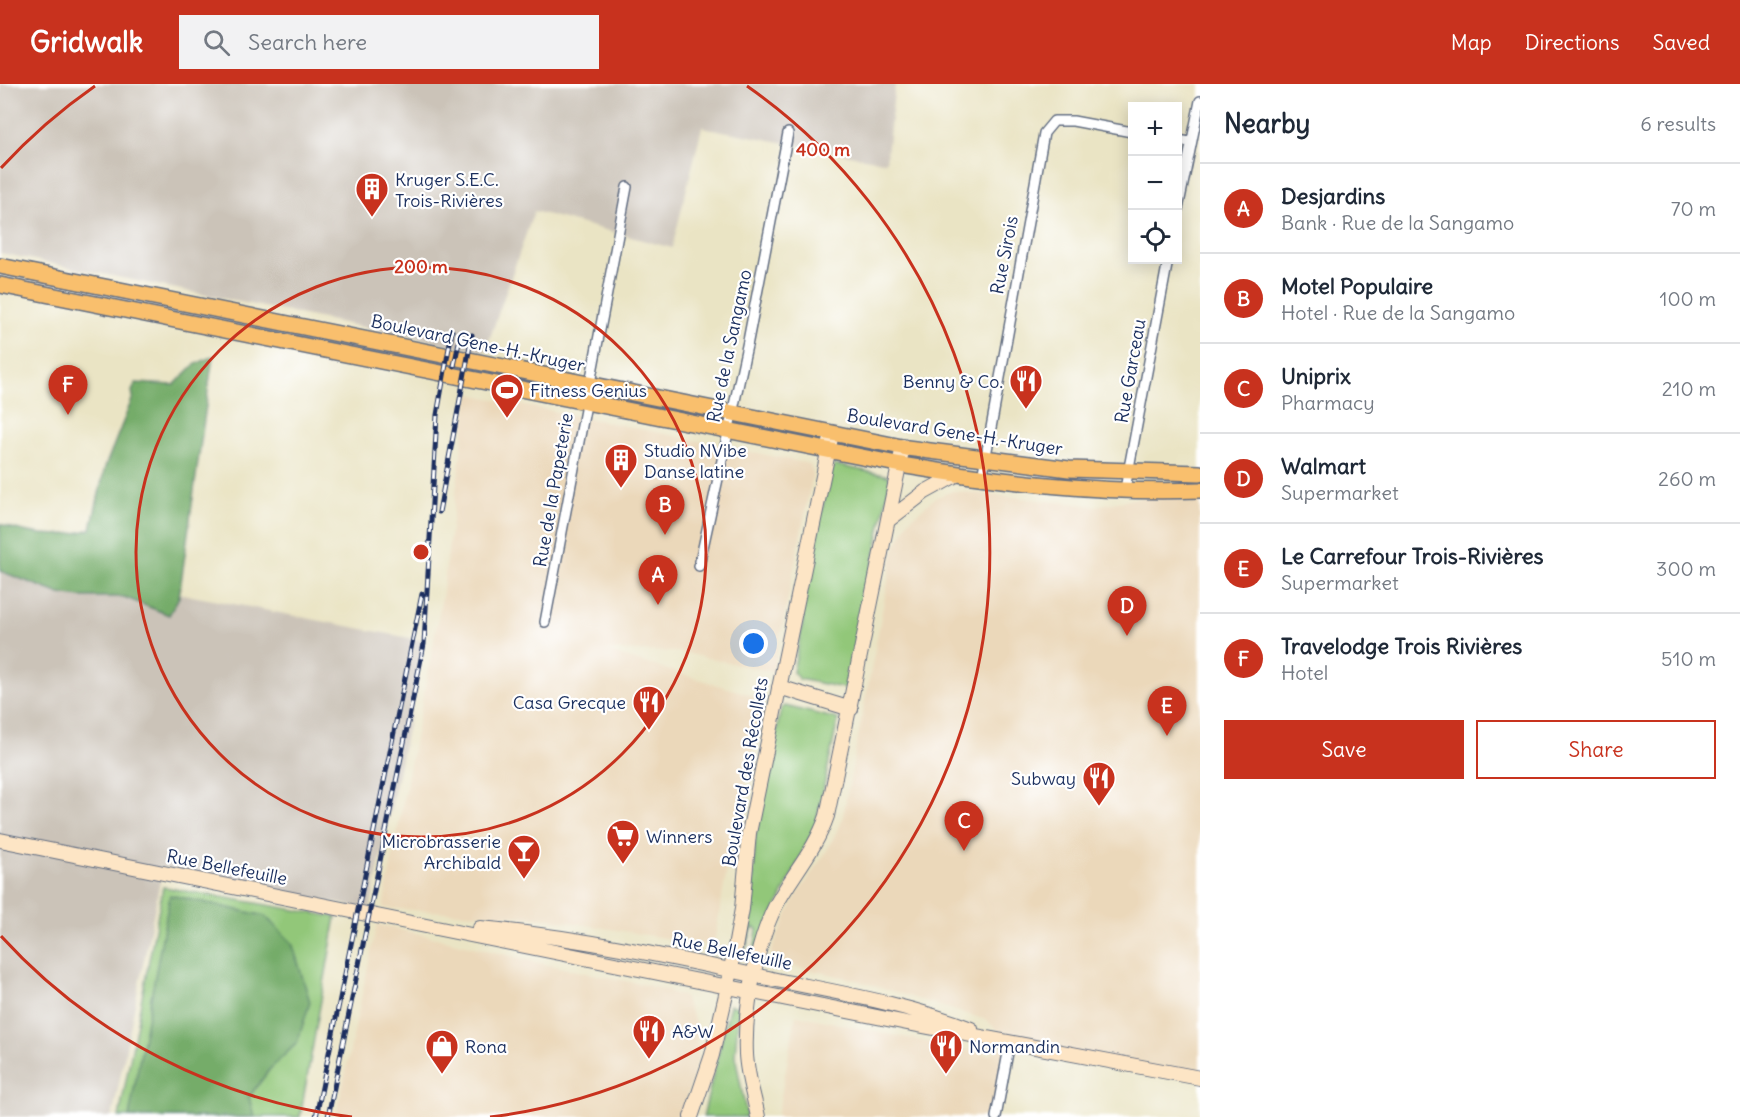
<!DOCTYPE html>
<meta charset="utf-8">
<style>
:root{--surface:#fff;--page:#f2f2f3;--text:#1f2937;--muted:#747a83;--line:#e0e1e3;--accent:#c8321e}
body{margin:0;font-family:Delius,sans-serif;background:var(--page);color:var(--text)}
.controls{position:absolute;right:18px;top:18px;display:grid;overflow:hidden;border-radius:0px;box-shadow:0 3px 15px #0003}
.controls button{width:54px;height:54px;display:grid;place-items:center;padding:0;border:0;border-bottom:2px solid var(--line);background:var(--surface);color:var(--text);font:30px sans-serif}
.you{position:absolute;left:754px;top:560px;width:21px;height:21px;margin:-15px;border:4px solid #fff;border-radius:50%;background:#1a73e8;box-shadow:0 0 0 9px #1a73e833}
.badge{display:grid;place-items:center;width:39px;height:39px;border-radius:50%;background:var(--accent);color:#fff;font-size:20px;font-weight:700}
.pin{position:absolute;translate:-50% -50px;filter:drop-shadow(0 2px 3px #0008)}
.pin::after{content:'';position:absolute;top:32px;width:21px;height:18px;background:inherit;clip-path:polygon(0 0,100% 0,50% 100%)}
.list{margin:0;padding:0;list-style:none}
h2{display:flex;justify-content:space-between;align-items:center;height:78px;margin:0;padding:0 24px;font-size:26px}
h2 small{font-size:20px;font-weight:400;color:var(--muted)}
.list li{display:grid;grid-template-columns:39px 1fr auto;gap:18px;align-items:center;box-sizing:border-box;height:90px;padding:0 24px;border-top:2px solid var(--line)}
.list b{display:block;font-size:22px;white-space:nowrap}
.list p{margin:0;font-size:20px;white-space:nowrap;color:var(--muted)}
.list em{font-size:20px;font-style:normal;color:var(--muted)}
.actions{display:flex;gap:12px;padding:18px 24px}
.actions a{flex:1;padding:14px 0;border:2px solid var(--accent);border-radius:0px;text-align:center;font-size:21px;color:var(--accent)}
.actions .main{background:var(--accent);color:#fff}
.icon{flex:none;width:33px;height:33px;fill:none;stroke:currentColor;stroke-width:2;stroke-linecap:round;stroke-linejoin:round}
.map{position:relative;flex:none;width:1200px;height:1033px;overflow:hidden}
header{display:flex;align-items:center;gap:36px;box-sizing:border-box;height:84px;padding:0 30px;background:var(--accent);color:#fff}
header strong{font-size:28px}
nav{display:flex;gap:33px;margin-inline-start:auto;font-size:21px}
.search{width:420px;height:54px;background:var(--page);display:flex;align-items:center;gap:15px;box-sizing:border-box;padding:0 21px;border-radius:0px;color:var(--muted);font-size:22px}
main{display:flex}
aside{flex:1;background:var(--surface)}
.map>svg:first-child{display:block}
.built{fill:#ebd8ba}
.industrial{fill:#cbc3b8}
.green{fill:#92c779;stroke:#567b6c;stroke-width:1.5}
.forest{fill:#75ac69;stroke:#486e64;stroke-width:1.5}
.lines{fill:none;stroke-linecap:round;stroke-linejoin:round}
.street-casing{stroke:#636e82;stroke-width:12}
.secondary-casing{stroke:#636e82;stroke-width:16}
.primary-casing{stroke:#636e82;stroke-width:18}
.street{stroke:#fff;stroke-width:9}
.secondary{stroke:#fde5c5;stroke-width:14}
.primary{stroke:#f9bf6d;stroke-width:15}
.rail-casing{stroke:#1b2f5e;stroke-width:5}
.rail{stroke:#fff;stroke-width:3;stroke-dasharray:9;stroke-linecap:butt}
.ring{fill:none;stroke:#c8321e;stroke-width:3}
.labels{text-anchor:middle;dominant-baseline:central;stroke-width:4.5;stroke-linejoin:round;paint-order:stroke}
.poi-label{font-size:18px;fill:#1b2f5e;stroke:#fff;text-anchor:start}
.street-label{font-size:18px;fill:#1b2f5e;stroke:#fff}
.centre{fill:#c8321e;stroke:#fff;stroke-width:3}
.ring-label{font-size:18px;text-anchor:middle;font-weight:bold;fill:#c8321e;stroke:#fff;stroke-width:4.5;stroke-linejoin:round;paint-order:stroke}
</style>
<header>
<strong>Gridwalk</strong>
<div class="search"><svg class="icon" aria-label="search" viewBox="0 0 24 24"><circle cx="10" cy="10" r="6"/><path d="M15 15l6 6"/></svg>Search here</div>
<nav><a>Map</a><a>Directions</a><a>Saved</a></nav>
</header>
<main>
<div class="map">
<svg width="1200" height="1033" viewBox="0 0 1200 1033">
<rect width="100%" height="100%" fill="#fff"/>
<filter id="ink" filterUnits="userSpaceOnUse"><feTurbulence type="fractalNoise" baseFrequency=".0167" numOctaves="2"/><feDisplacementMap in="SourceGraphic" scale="12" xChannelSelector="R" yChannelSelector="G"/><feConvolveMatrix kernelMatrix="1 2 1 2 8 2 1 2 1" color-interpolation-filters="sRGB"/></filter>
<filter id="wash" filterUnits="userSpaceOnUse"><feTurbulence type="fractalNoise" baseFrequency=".008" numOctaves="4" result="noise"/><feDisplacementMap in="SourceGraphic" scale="24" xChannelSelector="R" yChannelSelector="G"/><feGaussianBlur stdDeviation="1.35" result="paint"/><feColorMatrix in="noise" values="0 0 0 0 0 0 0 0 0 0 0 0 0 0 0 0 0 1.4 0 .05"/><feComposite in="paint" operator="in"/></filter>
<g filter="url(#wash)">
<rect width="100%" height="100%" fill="#eae4c4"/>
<!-- built -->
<path class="built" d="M469 310 810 380 813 389 773 588 680 568 602 566 764 615 728 778 714 860 707 861 544 834 383 824 442 513Z
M1182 406H1200V994L1010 957 986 936 853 895 785 881 770 869 795 814 825 770 842 737 894 466 909 436 935 414 953 407 1096 422Z
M377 840 553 882 659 904 684 913 695 938 698 976 681 1033H336Z
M796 931 990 971 1010 958 996 1033H777Z"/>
<!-- industrial -->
<path class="industrial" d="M0 0H895L886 78 702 43 672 164 534 127 485 268 0 169Z
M0 469 187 511 425 557 370 826 163 783 112 1033H0Z"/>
<!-- green -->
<path class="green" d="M836 381 889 392 890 397 848 602 843 604 799 595 793 588 803 538 802 517 831 385Z
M785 622 838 635 816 740 753 873 757 845 753 843 744 871 752 832 755 754 781 625Z
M163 803 336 833 300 1033H119Z
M730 921 739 923 735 971 747 1033H703Z"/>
<!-- forest -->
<path class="forest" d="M213 272 179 513 169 531 124 513H80L60 510 0 487V440C30 451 61 455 91 445L105 383 133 313 132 307 136 299 174 301 194 281Z
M170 811 265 832 292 859 310 918 297 959 270 985 249 1013 254 1033H129Z"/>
</g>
<g filter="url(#ink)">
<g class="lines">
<!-- street casing -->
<g class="street-casing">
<path id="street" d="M1178 56 1190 58
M1178 125 1200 17
M982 394 1044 49 1054 37H1073L1132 48
M1125 405 1168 176
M699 482 748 257 788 49
M545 538 627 103
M996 1033 1010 958"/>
</g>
<!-- secondary casing -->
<g class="secondary-casing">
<path id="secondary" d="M890 435 925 408 956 391
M779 603 851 625
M0 756 907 939 1200 994
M480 844C579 853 675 874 772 895 839 909 908 920 971 945
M691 1033 712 971 728 902 742 825 749 749 832 349
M758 1033C754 1012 747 992 746 970 744 928 756 861 775 823 791 792 815 767 827 732L903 362"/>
</g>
<!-- primary casing -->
<g class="primary-casing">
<path id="primary" d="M0 182 907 364 1069 385 1200 389
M0 201 907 382C1003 398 1103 410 1200 406"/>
</g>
<!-- street -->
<use href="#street" class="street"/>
<!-- secondary -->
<use href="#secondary" class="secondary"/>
<!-- primary -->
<use href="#primary" class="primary"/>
<!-- rail casing -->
<g class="rail-casing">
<path id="rail" d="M454 282 461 249
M439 428 472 251
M316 1033 422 510
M328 1033 424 560 437 331 452 247"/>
</g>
<!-- rail -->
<use href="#rail" class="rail"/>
</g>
</g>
<!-- distance rings -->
<g class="ring">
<circle cx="421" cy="468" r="285"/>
<path d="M352 1033A569 569 0 0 1 1 852M1 84A569 569 0 0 1 95 2M747 2A569 569 0 0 1 490 1033"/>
</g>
<!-- icons -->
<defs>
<g id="building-pin" transform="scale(1.725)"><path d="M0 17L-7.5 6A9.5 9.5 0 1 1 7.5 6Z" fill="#c8321e" stroke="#fff"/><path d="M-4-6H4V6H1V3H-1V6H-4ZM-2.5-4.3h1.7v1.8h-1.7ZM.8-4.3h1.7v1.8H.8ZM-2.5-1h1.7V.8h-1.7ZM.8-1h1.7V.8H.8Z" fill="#fff"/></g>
<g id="restaurant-pin" transform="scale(1.725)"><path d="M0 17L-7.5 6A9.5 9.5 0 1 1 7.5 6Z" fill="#c8321e" stroke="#fff"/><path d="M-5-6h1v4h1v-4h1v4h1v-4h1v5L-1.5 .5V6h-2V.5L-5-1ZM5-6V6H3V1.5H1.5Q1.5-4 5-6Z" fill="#fff"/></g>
<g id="stadium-pin" transform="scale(1.725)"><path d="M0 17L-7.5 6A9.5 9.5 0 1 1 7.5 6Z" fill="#c8321e" stroke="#fff"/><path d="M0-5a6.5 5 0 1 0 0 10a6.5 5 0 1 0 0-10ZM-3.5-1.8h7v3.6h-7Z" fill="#fff"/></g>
<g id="supermarket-pin" transform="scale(1.725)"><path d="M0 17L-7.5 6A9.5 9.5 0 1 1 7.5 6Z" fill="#c8321e" stroke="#fff"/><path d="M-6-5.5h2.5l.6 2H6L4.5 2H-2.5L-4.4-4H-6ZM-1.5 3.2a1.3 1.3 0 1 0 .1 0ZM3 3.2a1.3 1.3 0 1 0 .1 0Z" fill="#fff"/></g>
<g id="bar-pin" transform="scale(1.725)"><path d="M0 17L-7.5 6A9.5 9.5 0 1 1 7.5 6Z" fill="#c8321e" stroke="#fff"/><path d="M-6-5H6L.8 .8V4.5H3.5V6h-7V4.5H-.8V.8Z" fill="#fff"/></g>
<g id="shop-pin" transform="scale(1.725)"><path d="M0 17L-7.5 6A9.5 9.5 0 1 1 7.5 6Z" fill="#c8321e" stroke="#fff"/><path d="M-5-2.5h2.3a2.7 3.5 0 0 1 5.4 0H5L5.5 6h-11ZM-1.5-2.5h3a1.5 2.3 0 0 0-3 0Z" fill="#fff"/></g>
</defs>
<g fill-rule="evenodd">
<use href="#building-pin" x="372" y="105"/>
<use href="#restaurant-pin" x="1026" y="297"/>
<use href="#stadium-pin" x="507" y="306"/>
<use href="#building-pin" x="621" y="376"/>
<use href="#restaurant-pin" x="649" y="618"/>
<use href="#restaurant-pin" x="1099" y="694"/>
<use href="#supermarket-pin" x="623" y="752"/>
<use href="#bar-pin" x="524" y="767"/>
<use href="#restaurant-pin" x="649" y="947"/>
<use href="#shop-pin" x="442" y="962"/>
<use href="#restaurant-pin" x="946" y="962"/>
</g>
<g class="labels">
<!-- poi labels -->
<g class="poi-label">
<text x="395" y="95">Kruger S.E.C.<tspan x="395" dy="21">Trois-Rivières</tspan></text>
<text x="1003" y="297" text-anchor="end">Benny &amp; Co.</text>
<text x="530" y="306">Fitness Genius</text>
<text x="644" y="366">Studio NVibe<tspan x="644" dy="21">Danse latine</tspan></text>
<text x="626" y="618" text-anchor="end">Casa Grecque</text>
<text x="1076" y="694" text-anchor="end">Subway</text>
<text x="646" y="752">Winners</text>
<text x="501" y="757" text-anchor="end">Microbrasserie<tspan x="501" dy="21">Archibald</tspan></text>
<text x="672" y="947">A&amp;W</text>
<text x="465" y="962">Rona</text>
<text x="969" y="962">Normandin</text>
</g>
<!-- street labels -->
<g class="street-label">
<text transform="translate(1004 171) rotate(-79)">Rue Sirois</text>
<text transform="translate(478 259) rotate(12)">Boulevard Gene-H.-Kruger</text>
<text transform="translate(729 262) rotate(-78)">Rue de la Sangamo</text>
<text transform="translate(1130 287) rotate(-80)">Rue Garceau</text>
<text transform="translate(955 348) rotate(9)">Boulevard Gene-H.-Kruger</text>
<text transform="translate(553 406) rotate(-80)">Rue de la Papeterie</text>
<text transform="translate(745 688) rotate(-80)">Boulevard des Récollets</text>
<text transform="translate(227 783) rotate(11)">Rue Bellefeuille</text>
<text transform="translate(732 867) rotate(12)">Rue Bellefeuille</text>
</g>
</g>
<circle cx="421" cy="468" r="9" class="centre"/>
<g class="ring-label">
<text x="823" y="72">400 m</text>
<text x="421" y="189">200 m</text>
</g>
</svg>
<div class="controls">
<button>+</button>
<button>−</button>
<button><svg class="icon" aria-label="locate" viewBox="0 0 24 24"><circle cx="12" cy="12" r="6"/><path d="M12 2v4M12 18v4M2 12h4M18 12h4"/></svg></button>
</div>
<div class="you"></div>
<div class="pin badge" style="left:658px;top:521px">A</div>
<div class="pin badge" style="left:665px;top:451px">B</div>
<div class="pin badge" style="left:964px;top:767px">C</div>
<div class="pin badge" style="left:1127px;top:552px">D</div>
<div class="pin badge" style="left:1167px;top:652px">E</div>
<div class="pin badge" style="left:68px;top:331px">F</div>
</div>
<aside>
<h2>Nearby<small>6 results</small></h2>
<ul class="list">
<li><span class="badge">A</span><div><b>Desjardins</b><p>Bank · Rue de la Sangamo</p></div><em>70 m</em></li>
<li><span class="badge">B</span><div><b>Motel Populaire</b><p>Hotel · Rue de la Sangamo</p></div><em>100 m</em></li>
<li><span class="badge">C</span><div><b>Uniprix</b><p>Pharmacy</p></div><em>210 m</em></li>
<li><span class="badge">D</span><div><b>Walmart</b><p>Supermarket</p></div><em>260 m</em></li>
<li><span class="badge">E</span><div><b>Le Carrefour Trois-Rivières</b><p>Supermarket</p></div><em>300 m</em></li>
<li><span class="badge">F</span><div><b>Travelodge Trois Rivières</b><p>Hotel</p></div><em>510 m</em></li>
</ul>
<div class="actions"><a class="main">Save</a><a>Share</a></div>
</aside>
</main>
